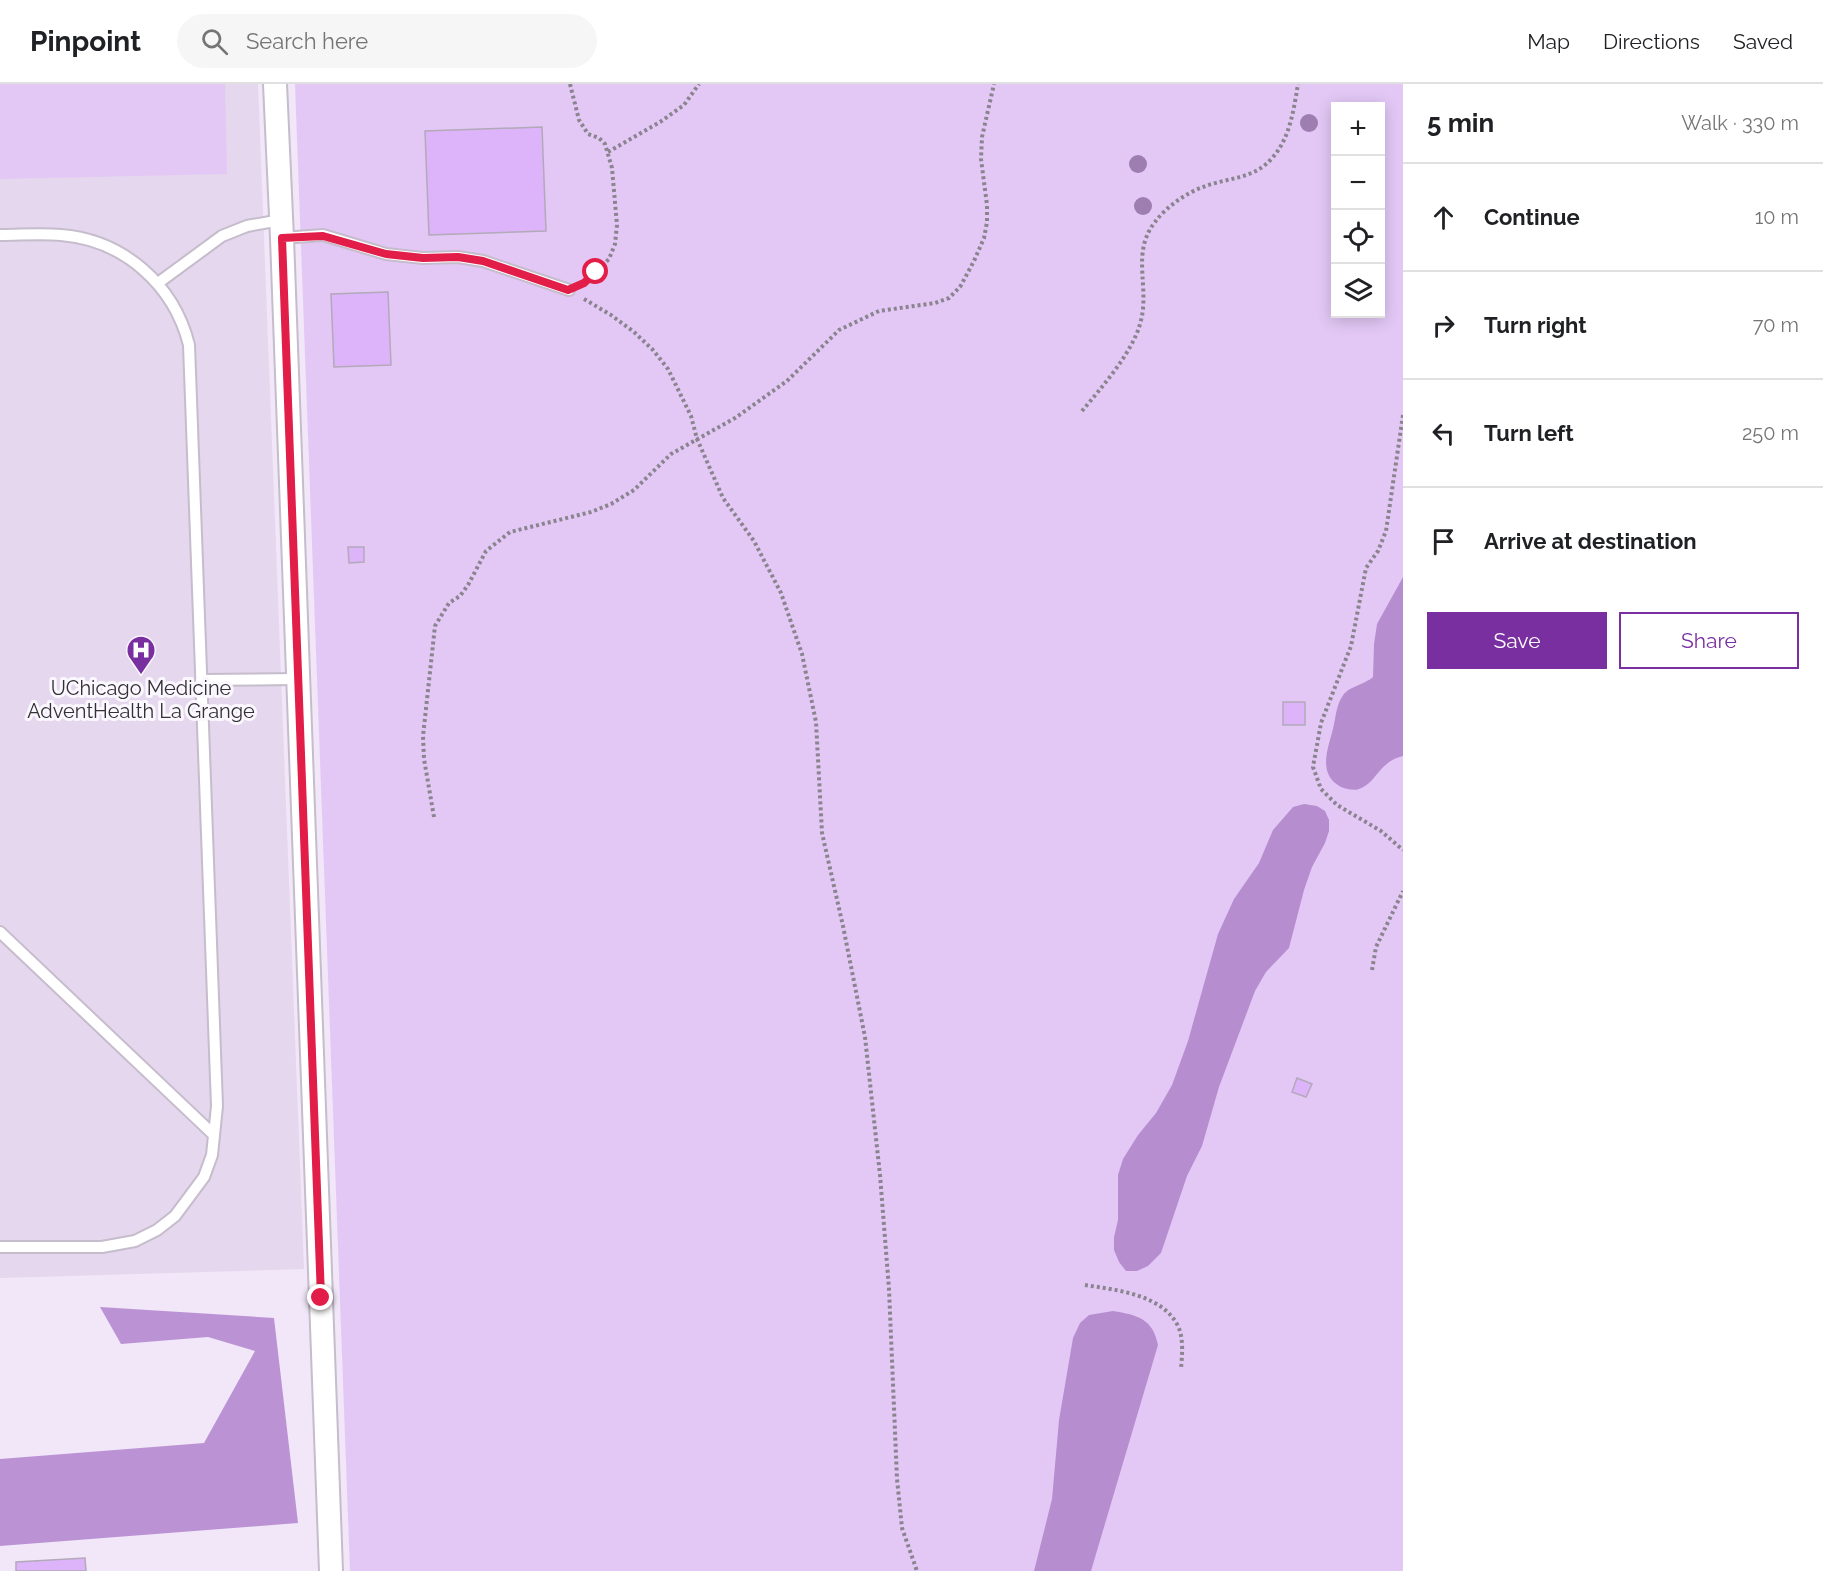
<!DOCTYPE html>
<meta charset="utf-8">
<style>
:root{--surface:#fff;--page:#f6f6f6;--text:#202124;--muted:#757577;--line:#e0e0e0;--accent:#7a2fa1}
body{margin:0;font-family:Raleway,sans-serif;background:var(--page);color:var(--text)}
.controls{position:absolute;right:18px;top:18px;display:grid;overflow:hidden;border-radius:0px;box-shadow:0 3px 15px #0003}
.controls button{width:54px;height:54px;display:grid;place-items:center;padding:0;border:0;border-bottom:2px solid var(--line);background:var(--surface);color:var(--text);font:30px sans-serif}
.stop{position:absolute;width:18px;height:18px;margin:-14px;border:4px solid #e11d48;border-radius:50%;background:#fff}
.stop.end{background:#e11d48;border-color:#fff;box-shadow:0 2px 6px #0008}
.list{margin:0;padding:0;list-style:none}
h2{display:flex;justify-content:space-between;align-items:center;height:78px;margin:0;padding:0 24px;font-size:26px}
h2 small{font-size:20px;font-weight:400;color:var(--muted)}
.list li{display:grid;grid-template-columns:39px 1fr auto;gap:18px;align-items:center;box-sizing:border-box;height:108px;padding:0 24px;border-top:2px solid var(--line)}
.list b{display:block;font-size:22px;white-space:nowrap}
.list em{font-size:20px;font-style:normal;color:var(--muted)}
.actions{display:flex;gap:12px;padding:18px 24px}
.actions a{flex:1;padding:14px 0;border:2px solid var(--accent);border-radius:0px;text-align:center;font-size:21px;color:var(--accent)}
.actions .main{background:var(--accent);color:#fff}
.icon{flex:none;width:33px;height:33px;fill:none;stroke:currentColor;stroke-width:2;stroke-linecap:round;stroke-linejoin:round}
.map{position:relative;flex:none;width:1403px;height:1487px;overflow:hidden}
header{display:flex;align-items:center;gap:36px;box-sizing:border-box;height:84px;padding:0 30px;background:var(--surface);border-bottom:2px solid var(--line)}
header strong{font-size:28px}
nav{display:flex;gap:33px;margin-inline-start:auto;font-size:21px}
.search{width:420px;height:54px;background:var(--page);display:flex;align-items:center;gap:15px;box-sizing:border-box;padding:0 21px;border-radius:33px;color:var(--muted);font-size:22px}
main{display:flex}
aside{flex:1;background:var(--surface)}
.map>svg:first-child{display:block}
.built{fill:#e5d7ed}
.green{fill:#e3c8f6;fill-rule:evenodd}
.forest{fill:#bb93d5}
.water{fill:#b68ed0}
.building{fill:#ddb4f9;stroke:#b2a9b9;stroke-width:1.5}
.lines{fill:none;stroke-linecap:round;stroke-linejoin:round}
.service-casing{stroke:#c5bccc;stroke-width:14}
.minor-casing{stroke:#c5bccc;stroke-width:26}
.path{stroke:#8a848f;stroke-width:4;stroke-dasharray:3 3;stroke-linecap:butt}
.service{stroke:#fff;stroke-width:10}
.minor{stroke:#fff;stroke-width:22}
.tree{fill:#9e7eb0}
.route{stroke:#e11d48;stroke-width:8}
.labels{text-anchor:middle;dominant-baseline:central;stroke-width:6;stroke-linejoin:round;paint-order:stroke}
.poi-label{font-size:20px;fill:#333036;stroke:#fbf7fe}
</style>
<header>
<strong>Pinpoint</strong>
<div class="search"><svg class="icon" aria-label="search" viewBox="0 0 24 24"><circle cx="10" cy="10" r="6"/><path d="M15 15l6 6"/></svg>Search here</div>
<nav><a>Map</a><a>Directions</a><a>Saved</a></nav>
</header>
<main>
<div class="map">
<svg width="1403" height="1487" viewBox="0 0 1403 1487">
<rect width="100%" height="100%" fill="#f1e7f8"/>
<!-- built -->
<path class="built" d="M0 0H258L304 1185 0 1194Z"/>
<!-- green -->
<path class="green" d="M0 0H225L227 90 0 95Z
M295 0H1403V1487H350ZM1336 22H1380V230H1336Z"/>
<!-- forest -->
<path class="forest" d="M100 1223 274 1234 298 1439 0 1462V1375L204 1359 255 1267 208 1253 121 1260Z"/>
<!-- water -->
<path class="water" d="M1403 493V672C1378 678 1377 699 1359 705 1354 707 1346 705 1341 703 1315 689 1330 661 1334 640 1336 631 1337 620 1342 613 1348 602 1364 601 1373 593L1374 560 1377 540Z
M1304 720 1317 722 1325 727 1329 736V747L1325 759 1312 783 1304 806 1289 864 1266 888 1255 907 1219 1003 1202 1062 1187 1092 1161 1169 1148 1182 1137 1187H1126L1119 1178 1114 1166V1153L1118 1136V1091L1123 1075 1138 1051 1156 1029 1172 1001 1188 957 1218 850 1234 815 1259 779 1273 746 1293 723Z
M1113 1227C1138 1231 1153 1235 1158 1261L1091 1487H1034L1052 1415 1059 1336 1073 1254 1080 1239 1089 1231Z"/>
<!-- building -->
<path class="building" d="M542 43 546 147 429 151 425 47Z
M388 208 391 281 334 283 331 210Z
M348 463H364V478L349 479Z
M1283 618H1305V641H1283Z
M1297 994 1312 1000 1306 1013 1292 1008Z
M85 1474 86 1487H16V1478Z"/>
<g class="lines">
<!-- service casing -->
<g class="service-casing">
<path id="service" d="M0 151C20 151 41 149 61 151 124 156 174 201 189 261L217 1022 212 1071 204 1093 175 1132 157 1146 135 1157 102 1163H0
M282 154 323 151 386 170 423 174 458 173 483 177 569 206
M158 199 222 152 247 142 281 136
M201 596 298 595
M0 848 214 1051"/>
</g>
<!-- minor casing -->
<g class="minor-casing">
<path id="minor" d="M275 0 282 154 331 1487"/>
</g>
<!-- path -->
<path class="path" d="M570 0 579 36 588 50 599 54 605 60 612 84 617 141 615 160 609 175 586 197
M608 68 660 38 684 21 699 0
M584 215 611 231 634 248 653 266 668 285 691 332 697 355 723 414 754 457 781 509 802 570 816 638 822 749 843 842 865 953 880 1091 889 1205 897 1395 902 1444 917 1487
M1082 327C1102 303 1132 269 1140 240 1151 204 1130 170 1155 138 1166 123 1186 109 1203 103 1228 93 1254 96 1273 73 1290 54 1294 24 1298 0
M1403 331 1386 447 1378 467 1366 484 1351 562 1321 639 1313 683 1321 705 1337 721 1381 747 1403 766
M434 733 424 675 423 652 435 542 449 519 460 512 468 501 486 467 510 448 591 428 611 420 634 406 671 370 735 334 787 297 839 246 879 227 935 219 949 214 960 203 974 177 984 154 987 138V121L981 75 982 53 994 0
M1372 886 1376 863 1403 807
M1085 1201C1116 1206 1162 1210 1178 1242 1184 1255 1182 1272 1181 1285"/>
<!-- service -->
<use href="#service" class="service"/>
<!-- minor -->
<use href="#minor" class="minor"/>
</g>
<!-- trees -->
<g class="tree">
<circle cx="1309" cy="39" r="9"/>
<circle cx="1138" cy="80" r="9"/>
<circle cx="1143" cy="122" r="9"/>
</g>
<g class="lines">
<!-- route -->
<path class="route" d="M321 1214 282 154 323 152 386 170 423 174 458 173 483 177 568 206 584 199 596 188"/>
</g>
<!-- icons -->
<defs>
<g id="hospital-pin" transform="scale(1.5)"><path d="M0 17L-7.5 6A9.5 9.5 0 1 1 7.5 6Z" fill="#7a2fa1" stroke="#fbf7fe"/><path d="M-5-5h3v3.5h4V-5h3V5h-3V1.5h-4V5h-3Z" fill="#fff"/></g>
</defs>
<g fill-rule="evenodd">
<use href="#hospital-pin" x="141" y="566"/>
</g>
<g class="labels">
<!-- poi labels -->
<g class="poi-label">
<text x="141" y="604">UChicago Medicine<tspan x="141" dy="23">AdventHealth La Grange</tspan></text>
</g>
</g>
</svg>
<div class="controls">
<button>+</button>
<button>−</button>
<button><svg class="icon" aria-label="locate" viewBox="0 0 24 24"><circle cx="12" cy="12" r="6"/><path d="M12 2v4M12 18v4M2 12h4M18 12h4"/></svg></button>
<button><svg class="icon" aria-label="layers" viewBox="0 0 24 24"><path d="M12 4l9 5-9 5-9-5zM3 14l9 5 9-5"/></svg></button>
</div>
<div class="stop" style="left:596px;top:188px"></div>
<div class="stop end" style="left:321px;top:1214px"></div>
</div>
<aside>
<h2>5 min<small>Walk · 330 m</small></h2>
<ul class="list">
<li><svg class="icon" aria-label="ahead" viewBox="0 0 24 24"><path d="M12 20V5M6 11l6-6 6 6"/></svg><div><b>Continue</b></div><em>10 m</em></li>
<li><svg class="icon" aria-label="right" viewBox="0 0 24 24"><path d="M7 20v-9h11M14 6l5 5-5 5"/></svg><div><b>Turn right</b></div><em>70 m</em></li>
<li><svg class="icon" aria-label="left" viewBox="0 0 24 24"><path d="M17 20v-9H6M10 6l-5 5 5 5"/></svg><div><b>Turn left</b></div><em>250 m</em></li>
<li><svg class="icon" aria-label="arrive" viewBox="0 0 24 24"><path d="M6 21V4h12l-3 4 3 4H6"/></svg><div><b>Arrive at destination</b></div></li>
</ul>
<div class="actions"><a class="main">Save</a><a>Share</a></div>
</aside>
</main>
